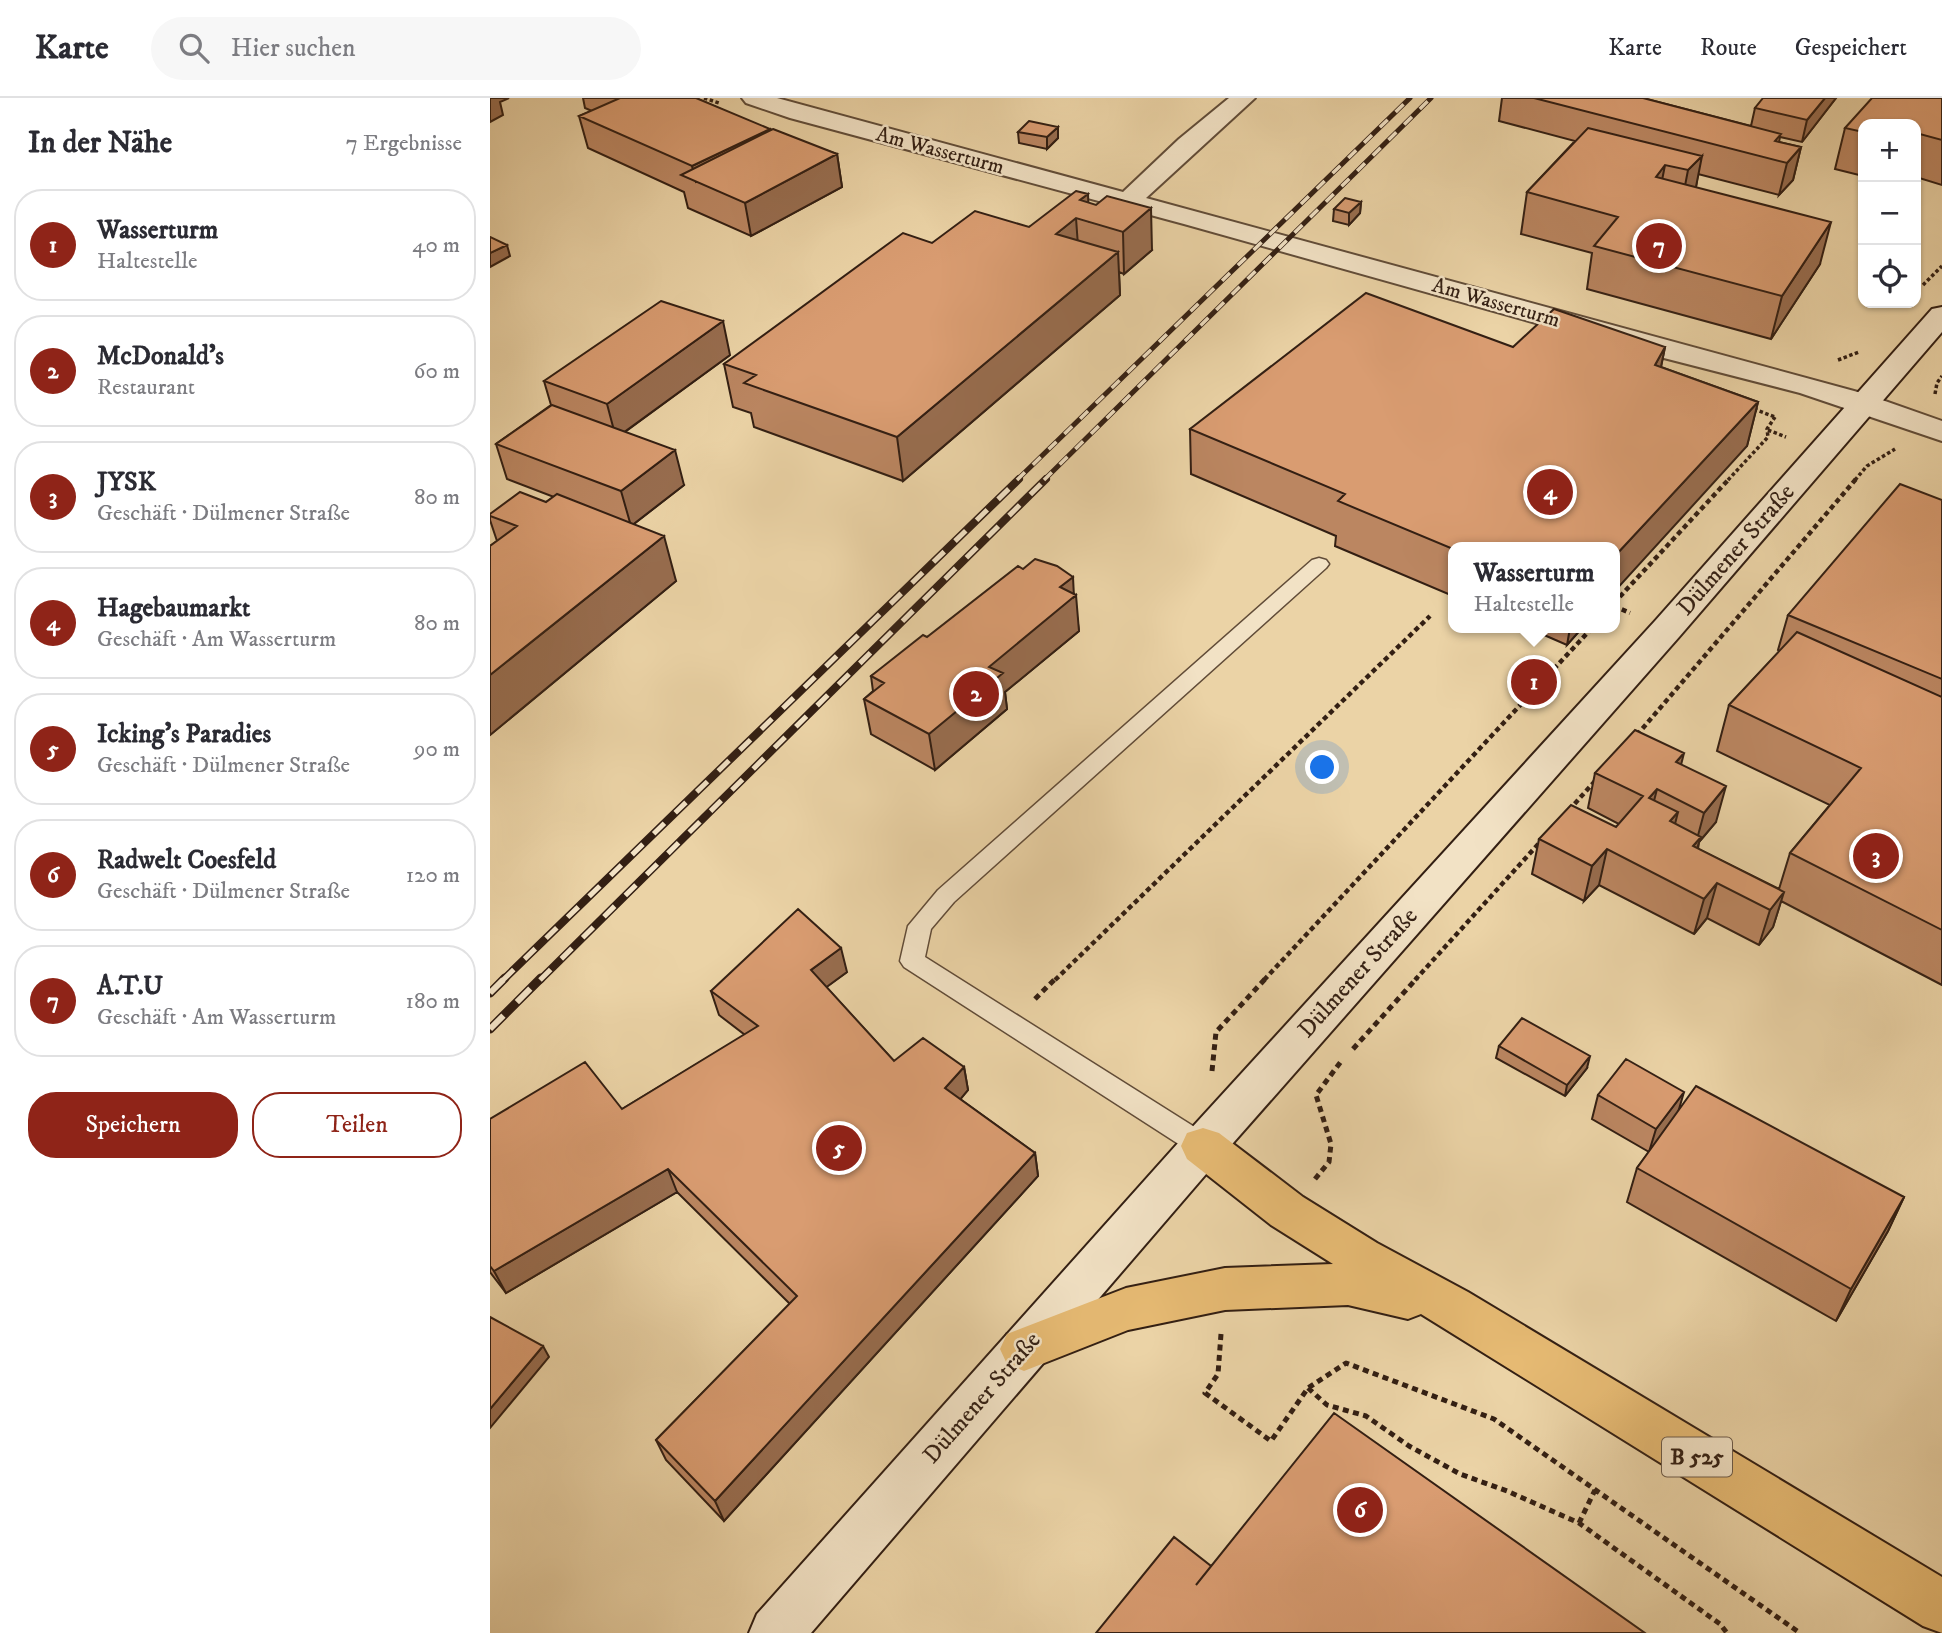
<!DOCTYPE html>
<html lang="de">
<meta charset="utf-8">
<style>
:root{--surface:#fff;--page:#f7f7f7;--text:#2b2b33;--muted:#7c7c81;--line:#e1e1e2;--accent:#8f2418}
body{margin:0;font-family:"IM FELL DW Pica",serif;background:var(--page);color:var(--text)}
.controls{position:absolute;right:21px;top:21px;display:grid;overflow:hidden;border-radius:14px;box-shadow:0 2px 5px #0004}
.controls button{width:63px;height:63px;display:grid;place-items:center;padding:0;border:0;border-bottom:2px solid var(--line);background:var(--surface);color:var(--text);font:35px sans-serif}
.you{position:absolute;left:833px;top:670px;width:24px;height:24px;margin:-18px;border:5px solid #fff;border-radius:50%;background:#1a73e8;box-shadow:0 0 0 10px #1a73e833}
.badge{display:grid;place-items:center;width:46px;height:46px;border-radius:50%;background:var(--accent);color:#fff;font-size:23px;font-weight:700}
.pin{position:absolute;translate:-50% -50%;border:4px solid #fff;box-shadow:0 2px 7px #0006}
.popup{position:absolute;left:958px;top:444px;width:172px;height:91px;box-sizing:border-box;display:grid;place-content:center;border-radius:14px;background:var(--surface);filter:drop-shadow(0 2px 5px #0005);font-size:23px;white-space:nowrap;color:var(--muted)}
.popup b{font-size:26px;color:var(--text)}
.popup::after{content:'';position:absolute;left:50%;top:100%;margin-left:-14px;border:14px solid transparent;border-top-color:var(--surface)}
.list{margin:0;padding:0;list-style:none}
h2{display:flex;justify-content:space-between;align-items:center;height:91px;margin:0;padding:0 28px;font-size:30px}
h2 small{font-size:23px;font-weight:400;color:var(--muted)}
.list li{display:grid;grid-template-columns:46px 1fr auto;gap:21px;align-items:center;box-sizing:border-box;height:112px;margin:0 14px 14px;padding:0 14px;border:2px solid var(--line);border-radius:28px}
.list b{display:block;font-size:26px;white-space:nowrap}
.list p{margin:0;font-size:23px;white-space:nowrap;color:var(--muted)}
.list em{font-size:23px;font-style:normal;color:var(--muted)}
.actions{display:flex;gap:14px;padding:21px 28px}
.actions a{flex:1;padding:16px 0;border:2px solid var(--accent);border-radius:28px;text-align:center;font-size:24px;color:var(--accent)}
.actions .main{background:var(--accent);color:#fff}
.icon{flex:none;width:38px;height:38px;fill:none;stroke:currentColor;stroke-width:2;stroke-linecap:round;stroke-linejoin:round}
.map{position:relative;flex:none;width:1452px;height:1535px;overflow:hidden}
header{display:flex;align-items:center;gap:42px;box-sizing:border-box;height:98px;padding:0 35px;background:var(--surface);border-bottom:2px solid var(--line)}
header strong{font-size:33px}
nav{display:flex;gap:38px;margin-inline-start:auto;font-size:24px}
.search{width:490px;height:63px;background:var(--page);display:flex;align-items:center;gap:18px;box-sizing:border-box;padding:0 24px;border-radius:38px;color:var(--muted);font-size:26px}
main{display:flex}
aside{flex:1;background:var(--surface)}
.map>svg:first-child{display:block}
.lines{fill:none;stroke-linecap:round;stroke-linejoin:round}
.lane-casing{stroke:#614c38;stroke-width:3}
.street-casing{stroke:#614c38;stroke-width:4}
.secondary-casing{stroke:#331f13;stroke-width:4}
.primary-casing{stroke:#331f13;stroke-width:4}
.path-far2{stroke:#331f13;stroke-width:3.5;stroke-dasharray:3.5 2.5;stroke-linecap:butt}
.path-far1{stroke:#331f13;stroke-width:4.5;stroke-dasharray:5 3.5;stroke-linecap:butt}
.path{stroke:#331f13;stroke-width:5;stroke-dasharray:6 4.5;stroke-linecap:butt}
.lane{fill:#f2e2c5;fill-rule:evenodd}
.street{fill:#f2e2c5;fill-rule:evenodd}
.secondary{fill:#f2e2c5;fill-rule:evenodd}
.primary{fill:#e6ba73;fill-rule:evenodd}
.rail-far2-casing{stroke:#331f13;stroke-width:5}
.rail-far1-casing{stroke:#331f13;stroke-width:8}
.rail-casing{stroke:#331f13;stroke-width:9}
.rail-far2{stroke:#f2e2c5;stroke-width:3.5;stroke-dasharray:11;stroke-linecap:butt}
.rail-far1{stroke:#f2e2c5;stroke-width:5;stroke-dasharray:15;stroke-linecap:butt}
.rail{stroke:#f2e2c5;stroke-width:6;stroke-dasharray:19;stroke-linecap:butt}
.wall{fill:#bb8661;stroke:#331f13;stroke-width:2}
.shaded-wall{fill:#986d4f;stroke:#331f13;stroke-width:2}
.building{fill:#d99c71;stroke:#331f13;stroke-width:2}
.labels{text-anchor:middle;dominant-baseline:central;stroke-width:5;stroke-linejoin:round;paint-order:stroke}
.far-street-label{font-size:21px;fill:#331f13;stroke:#f2e2c5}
.shield{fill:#f2e2c5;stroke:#6c5a48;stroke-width:2}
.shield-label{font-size:23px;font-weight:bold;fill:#331f13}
.street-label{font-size:24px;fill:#331f13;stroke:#f2e2c5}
</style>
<header>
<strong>Karte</strong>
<div class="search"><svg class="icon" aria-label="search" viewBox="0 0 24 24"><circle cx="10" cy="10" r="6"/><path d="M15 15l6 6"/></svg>Hier suchen</div>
<nav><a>Karte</a><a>Route</a><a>Gespeichert</a></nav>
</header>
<main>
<aside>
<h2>In der Nähe<small>7 Ergebnisse</small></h2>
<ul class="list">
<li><span class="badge">1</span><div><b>Wasserturm</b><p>Haltestelle</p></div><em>40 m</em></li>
<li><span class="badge">2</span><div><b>McDonald's</b><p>Restaurant</p></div><em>60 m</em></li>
<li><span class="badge">3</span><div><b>JYSK</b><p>Geschäft · Dülmener Straße</p></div><em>80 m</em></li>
<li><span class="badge">4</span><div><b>Hagebaumarkt</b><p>Geschäft · Am Wasserturm</p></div><em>80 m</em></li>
<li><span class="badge">5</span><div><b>Icking's Paradies</b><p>Geschäft · Dülmener Straße</p></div><em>90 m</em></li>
<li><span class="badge">6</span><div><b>Radwelt Coesfeld</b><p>Geschäft · Dülmener Straße</p></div><em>120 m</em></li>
<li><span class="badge">7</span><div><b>A.T.U</b><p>Geschäft · Am Wasserturm</p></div><em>180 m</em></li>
</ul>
<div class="actions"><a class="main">Speichern</a><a>Teilen</a></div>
</aside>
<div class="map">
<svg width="1452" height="1535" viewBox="0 0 1452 1535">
<rect width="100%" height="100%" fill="#ebd3a6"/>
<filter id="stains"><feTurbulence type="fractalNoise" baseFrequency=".00286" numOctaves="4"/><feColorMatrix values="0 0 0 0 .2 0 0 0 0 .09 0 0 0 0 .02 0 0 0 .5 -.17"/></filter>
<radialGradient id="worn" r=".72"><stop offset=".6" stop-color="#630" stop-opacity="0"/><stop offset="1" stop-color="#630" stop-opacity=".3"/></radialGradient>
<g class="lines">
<!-- lane casing -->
<g class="lane-casing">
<path id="lane" d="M829 460 836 462 839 466 836 470 464 804 441 831 435 859 722 1040 726 1048 722 1056 713 1059 704 1056 414 869 410 863 418 828 448 792 822 462Z"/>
</g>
<!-- street casing -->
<g class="street-casing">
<path id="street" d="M252 0H287L633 94 689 41 739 0H765L656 100 1375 296 1452 323V343L1310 295 1131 249 694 126 300 20 256 5Z"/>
</g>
<!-- secondary casing -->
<g class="secondary-casing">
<path id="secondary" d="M1452 209V234L1189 539 729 1061 321 1535H259L267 1516 697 1035 1165 523 1442 211Z"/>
</g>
<!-- primary casing -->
<g class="primary-casing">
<path id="primary" d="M713 1030 729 1035 813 1099 887 1145 978 1194 1452 1479V1535L1433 1528 931 1216 918 1221 858 1207 735 1212 638 1232 534 1273 517 1266 510 1251 517 1236 636 1190 735 1170 843 1166 781 1127 697 1061 691 1048 697 1035Z"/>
</g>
<!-- path-far2 -->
<path class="path-far2" d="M214 0 229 5
M1433 187 1452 168
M1348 262 1369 254
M1445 296 1447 285 1452 278
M1264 311 1285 319
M1278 332 1296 339
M1238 382 1278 339 1277 331 1285 319
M1365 382 1377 368 1405 351"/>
<!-- path-far1 -->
<path class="path-far1" d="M1124 505 1239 381
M1124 508 1140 515
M1147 637 1366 381
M1079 712 1106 682
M565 882 940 518
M774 882 1102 530
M925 882 1052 742"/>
<!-- path -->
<path class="path" d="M545 901 566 880
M863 951 927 880
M722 973 726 934 776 880
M825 1081 839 1064 841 1046 826 997 852 962
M731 1236 728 1276 715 1295 781 1343 818 1290 856 1265 1004 1321 1310 1535
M818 1290 837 1307 876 1318 919 1348 970 1376 1017 1393 1089 1425 1230 1526 1237 1535
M1089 1425 1105 1392"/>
<!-- lane -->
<use href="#lane" class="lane"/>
<!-- street -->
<use href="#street" class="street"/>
<!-- secondary -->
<use href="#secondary" class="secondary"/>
<!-- primary -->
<use href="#primary" class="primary"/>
<!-- rail-far2 casing -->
<g class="rail-far2-casing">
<path id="rail-far2" d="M527 382 920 0
M554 382 941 0"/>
</g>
<!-- rail-far1 casing -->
<g class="rail-far1-casing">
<path id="rail-far1" d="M13 882 529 381
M50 882 556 381"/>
</g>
<!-- rail casing -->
<g class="rail-casing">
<path id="rail" d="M0 895 15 880
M0 931 51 880"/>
</g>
<!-- rail-far2 -->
<use href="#rail-far2" class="rail-far2"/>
<!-- rail-far1 -->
<use href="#rail-far1" class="rail-far1"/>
<!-- rail -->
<use href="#rail" class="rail"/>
</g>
<!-- wall -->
<path class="wall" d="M93 0H206L280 33 347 56 352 89 261 138 198 110 194 94 98 50 89 18 102 13 95 10Z
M1012 0H1153L1261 28 1265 10 1346 0 1312 44 1290 39 1289 44 1311 49 1303 82 1289 97 1208 76 1206 89 1330 166 1281 241 1097 191 1102 155 1031 136 1037 94 1085 43 1009 23Z
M1452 0V87L1426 79V26H1373V78L1345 71 1355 30Z
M568 29V40L557 51 529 45 528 34Z
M871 104 870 115 859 127 843 123 844 111Z
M598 105 662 152 634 176 629 174 630 197 413 383 264 329 261 315 243 309 234 266 442 145 539 129Z
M1023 249H1175L1171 269 1268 304 1257 348 963 449V498L845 448 846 438 701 376 700 331Z
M240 257 135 334 194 387 144 426 186 483 0 637V448L7 443 0 422V416L56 404 64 399 17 381 6 346 61 307 54 283Z
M1452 402V887L1291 803 1283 829 1269 847 1217 820 1204 836 1109 787 1094 803 1042 776 1049 741 1126 729 1129 726 1098 710 1105 675 1191 667 1226 724 1209 744 1208 751 1289 791 1300 755 1340 707 1227 653 1239 607 1290 553 1288 552 1298 517Z
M584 496 589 533 515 594 517 611 445 672 381 636 374 601 383 593 381 578 437 539Z
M1038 530H1092L1077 547Z
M357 874 336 889 404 963 474 969 478 992 470 1001 545 1055 548 1078 234 1423 176 1362 166 1342 300 1206 187 1094 16 1195 0 1174V1021L132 1011 255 937 229 917 221 893Z
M1009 948 1097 970 1075 998 1006 960Z
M1108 997 1189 1011 1414 1099 1398 1133 1346 1223 1137 1104 1147 1070 1159 1054 1102 1021Z"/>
<!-- shaded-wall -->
<path class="shaded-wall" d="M0 0H19L10 4 13 17 0 24Z
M1335 0H1346L1312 44 1317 22Z
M568 29V40L557 51V39Z
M280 31 285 62 206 84 202 68Z
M1311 49 1303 82 1289 97 1297 65Z
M347 56 352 89 261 138 255 105Z
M1212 58 1204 99 1190 114 1198 72Z
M1175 67 1167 108 1166 79Z
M598 96 599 124 590 102Z
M871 104 870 115 859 127V115Z
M661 110 662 152 634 176 633 134Z
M586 120 589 162 566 136Z
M1341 124 1330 166 1281 241 1292 198Z
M17 147 20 158 0 169V155Z
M628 154 630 197 413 383 407 339Z
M233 223 240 257 126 340 117 306Z
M1175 249 1166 293 1165 267Z
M1268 304 1257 348 1124 494V459Z
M185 352 194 387 141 428 131 393Z
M174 438 186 483 0 637V577Z
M583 479 584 499 586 497 589 533 515 594 517 611 445 672 439 636 570 489Z
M1080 530H1092L1077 547Z
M1194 655 1185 691 1186 664Z
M1236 688 1226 724 1209 744 1201 774 1203 748 1206 745 1214 715Z
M1167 691 1158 727 1159 700Z
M1188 714 1179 750 1180 723Z
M1117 751 1109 787 1094 803 1102 768Z
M1227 785 1217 820 1204 836 1214 801Z
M1294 794 1283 829 1269 847 1280 812Z
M351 850 357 874 327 896 321 872Z
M1100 958 1097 970 1075 998 1077 987Z
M474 969 478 992 460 1014 455 990Z
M1194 994 1187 1018 1159 1054 1166 1031Z
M545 1055 548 1078 234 1423 225 1403Z
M178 1071 187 1094 16 1195 4 1173Z
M1414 1099 1398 1133 1346 1223 1361 1191Z
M53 1248 59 1259 0 1330V1311Z"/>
<!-- building -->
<path class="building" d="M130 0H206L280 31 202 68 89 18Z
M1044 0H1153L1291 36 1285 43 1311 49 1297 65Z
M1273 0H1335L1317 22 1265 10Z
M1382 0H1452V42L1426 35V26H1373V34L1355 30Z
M539 23 568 29 557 39 528 34Z
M1098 30 1212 58 1198 72 1175 67 1166 79 1341 124 1292 198 1104 148 1128 119 1037 94Z
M283 31 347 56 255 105 191 77Z
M586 93 598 96 590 102 606 107 617 98 661 110 633 134 586 120 566 136 628 154 407 339 254 285 266 277 234 266 413 135 442 145 485 113 539 129Z
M855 100 871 104 859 115 844 111Z
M0 139 17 147 0 155Z
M876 195 1023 249 1064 211 1175 249 1165 267 1268 304 1124 459V449H963V451L848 403 855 396 700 331Z
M171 203 233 223 117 306 54 283Z
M62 307 185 352 131 393 6 346Z
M1410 386 1452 402V581L1298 517Z
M30 394 56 404 67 396 174 438 0 577V448L27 428 0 418V416Z
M545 461 567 468 583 479 570 489 586 497 499 569 513 575 439 636 374 601 394 585 381 578 433 537 437 539 528 468 533 471Z
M1307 534 1452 599V832L1300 755 1371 670 1239 607Z
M1145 632 1194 655 1186 664 1236 688 1214 715 1167 691 1159 700 1188 714 1180 723 1211 739 1203 748 1294 794 1280 812 1227 785 1214 801 1117 751 1102 768 1049 741 1081 707 1126 729 1153 698 1105 675Z
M308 811 351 850 321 872 404 963 433 940 474 969 455 990 545 1055 225 1403 166 1342 307 1198 178 1071 4 1173 0 1168V1021L95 964 132 1011 268 928 221 893Z
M1032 920 1100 958 1077 987 1009 948Z
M1136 961 1194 994 1166 1031 1108 997Z
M1206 988 1414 1099 1361 1191 1147 1070Z
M0 1219 53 1248 0 1311Z
M844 1315 1155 1535H606L684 1439 721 1468 706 1487Z"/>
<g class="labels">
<!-- far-street labels -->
<g class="far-street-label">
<text transform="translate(450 53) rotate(15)">Am Wasserturm</text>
<text transform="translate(1006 205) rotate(16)">Am Wasserturm</text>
</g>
<!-- shield labels -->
<rect class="shield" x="1172" y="1339.5" width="70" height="39" rx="5"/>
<g class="shield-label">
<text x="1207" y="1359">B 525</text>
</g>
<!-- street labels -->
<g class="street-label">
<text transform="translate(1246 452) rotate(-49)">Dülmener Straße</text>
<text transform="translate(868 875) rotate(-48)">Dülmener Straße</text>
<text transform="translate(492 1300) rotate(-49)">Dülmener Straße</text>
</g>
</g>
<rect width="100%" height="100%" filter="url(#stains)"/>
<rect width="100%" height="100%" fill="url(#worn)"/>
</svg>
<div class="controls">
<button>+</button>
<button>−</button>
<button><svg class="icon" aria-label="locate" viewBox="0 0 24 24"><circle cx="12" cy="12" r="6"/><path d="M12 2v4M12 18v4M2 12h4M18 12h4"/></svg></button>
</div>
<div class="you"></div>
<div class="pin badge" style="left:1044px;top:584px">1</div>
<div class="popup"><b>Wasserturm</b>Haltestelle</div>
<div class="pin badge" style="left:486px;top:596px">2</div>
<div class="pin badge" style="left:1386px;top:758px">3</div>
<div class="pin badge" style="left:1060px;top:394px">4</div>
<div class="pin badge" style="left:349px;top:1050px">5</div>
<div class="pin badge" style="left:870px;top:1412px">6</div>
<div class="pin badge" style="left:1169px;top:148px">7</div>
</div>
</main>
